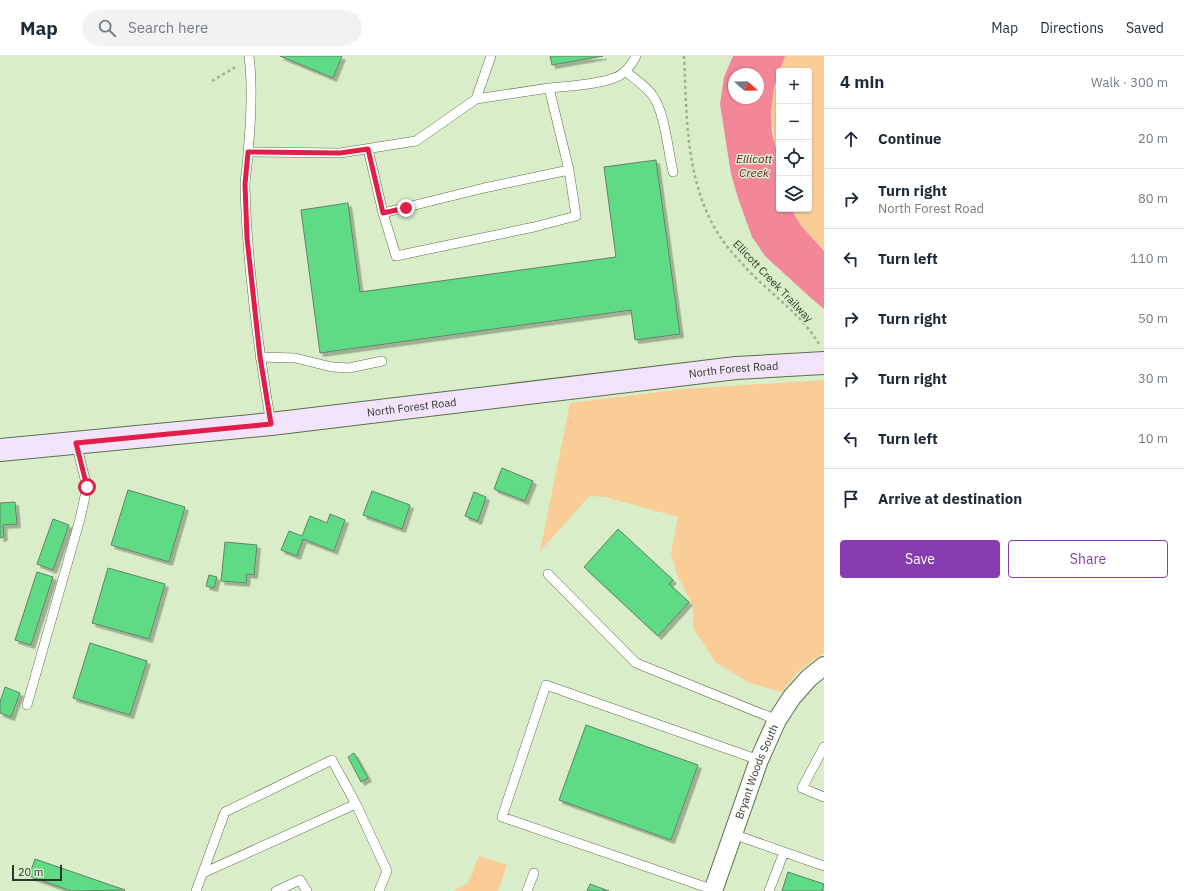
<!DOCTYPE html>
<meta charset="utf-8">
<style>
:root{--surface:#fff;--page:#f2f2f3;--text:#1f2937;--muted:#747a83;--line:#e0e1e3;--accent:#873daf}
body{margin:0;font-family:"IBM Plex Sans",sans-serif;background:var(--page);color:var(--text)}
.controls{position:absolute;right:12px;top:12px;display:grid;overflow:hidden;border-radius:4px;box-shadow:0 1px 3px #0004}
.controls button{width:36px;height:36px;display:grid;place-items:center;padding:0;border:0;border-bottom:1px solid var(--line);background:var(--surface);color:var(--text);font:20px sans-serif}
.compass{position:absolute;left:728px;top:12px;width:36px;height:36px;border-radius:50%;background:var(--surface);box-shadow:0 1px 3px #0004;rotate:110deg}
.scale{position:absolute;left:12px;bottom:10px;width:50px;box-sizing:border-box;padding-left:4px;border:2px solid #2e3728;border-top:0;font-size:11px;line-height:14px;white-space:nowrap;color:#2e3728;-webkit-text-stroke:3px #d9eec8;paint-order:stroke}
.stop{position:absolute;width:12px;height:12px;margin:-9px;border:3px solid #e11d48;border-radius:50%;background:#fff}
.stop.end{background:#e11d48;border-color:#fff;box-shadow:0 1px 4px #0008}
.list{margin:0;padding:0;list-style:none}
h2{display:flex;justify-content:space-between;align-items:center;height:52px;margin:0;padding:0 16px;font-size:17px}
h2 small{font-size:13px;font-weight:400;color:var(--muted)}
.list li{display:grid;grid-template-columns:26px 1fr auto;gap:12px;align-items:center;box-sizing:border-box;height:60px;padding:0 16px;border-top:1px solid var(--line)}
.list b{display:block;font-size:15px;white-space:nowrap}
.list p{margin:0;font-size:13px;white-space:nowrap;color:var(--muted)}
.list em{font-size:13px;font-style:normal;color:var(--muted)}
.actions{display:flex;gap:8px;padding:12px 16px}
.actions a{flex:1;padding:9px 0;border:1px solid var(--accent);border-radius:4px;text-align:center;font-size:14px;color:var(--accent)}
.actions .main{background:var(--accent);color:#fff}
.icon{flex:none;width:22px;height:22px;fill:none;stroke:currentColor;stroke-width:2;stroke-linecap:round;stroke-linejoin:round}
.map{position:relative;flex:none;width:824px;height:835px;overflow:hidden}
header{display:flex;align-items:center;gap:24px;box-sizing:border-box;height:56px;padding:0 20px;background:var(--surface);border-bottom:1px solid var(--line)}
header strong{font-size:19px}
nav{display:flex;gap:22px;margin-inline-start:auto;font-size:14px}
.search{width:280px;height:36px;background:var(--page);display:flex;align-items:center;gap:10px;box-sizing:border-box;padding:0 14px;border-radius:22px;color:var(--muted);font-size:15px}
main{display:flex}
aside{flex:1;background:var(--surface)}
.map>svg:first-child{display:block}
.green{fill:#facd97}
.water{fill:#f38797;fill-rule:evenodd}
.building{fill:#5fdb86;stroke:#608268;filter:url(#shadow)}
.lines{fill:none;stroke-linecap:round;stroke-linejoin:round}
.lane-casing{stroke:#5d6f4d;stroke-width:10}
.street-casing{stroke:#5d6f4d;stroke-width:20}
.secondary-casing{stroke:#5d6f4d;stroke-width:24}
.path{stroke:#a0b192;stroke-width:2.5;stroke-dasharray:3 3;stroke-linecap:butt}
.lane{stroke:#fff;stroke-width:9}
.street{stroke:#fff;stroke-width:18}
.secondary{stroke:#f2e3fb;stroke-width:22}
.route{stroke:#e11d48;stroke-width:5}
.labels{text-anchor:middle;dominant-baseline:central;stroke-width:3;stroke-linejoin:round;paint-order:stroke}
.street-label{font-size:11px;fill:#2e3728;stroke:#d9eec8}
.water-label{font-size:12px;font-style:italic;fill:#6f1c2f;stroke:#d9eec8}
</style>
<header>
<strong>Map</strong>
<div class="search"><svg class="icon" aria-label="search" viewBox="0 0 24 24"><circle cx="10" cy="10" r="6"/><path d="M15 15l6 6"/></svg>Search here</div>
<nav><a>Map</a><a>Directions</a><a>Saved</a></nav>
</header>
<main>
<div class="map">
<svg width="824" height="835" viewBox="0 0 824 835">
<defs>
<filter id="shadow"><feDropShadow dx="3.5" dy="3.5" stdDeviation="0" flood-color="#0004"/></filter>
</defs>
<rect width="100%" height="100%" fill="#d9eec8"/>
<!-- green -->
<path class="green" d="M785 0H824V195L802 171 791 153H809V15H780Z
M779 17V104C771 72 768 48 779 17Z
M824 324V597L798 616 782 636 750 627 716 607 693 572V550L677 519 671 497 678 461 605 441 590 440 540 495 570 347 683 333Z
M479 800 507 809 498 835H453L467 828Z"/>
<!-- water -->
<path class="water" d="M733 0H785L774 31 771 57 772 77 779 104V153H791L802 171 824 195V253L812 243 765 200 752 181 738 142 731 118 720 48 724 21ZM734 18H758V42H734Z"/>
<!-- building -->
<path class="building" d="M280 0H342L333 22Z
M550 0H603L552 9Z
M656 104 680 278 635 284 631 254 320 297 301 154 348 147 360 236 616 201 604 111Z
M502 412 533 425 525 445 494 433Z
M128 434 185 451 169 506 111 489Z
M372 435 410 449 402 473 363 459Z
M474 436 486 441 478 465 465 460Z
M15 446 17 468 3 469 4 481 0 482V447Z
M330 458 345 464 334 495 303 483 297 500 281 494 289 475 302 480 310 460 327 467Z
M53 463 69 469 53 514 37 508Z
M618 473 673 524 669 528 689 546 658 580 584 511Z
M225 486 257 489 254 519 247 518 246 527 221 525Z
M108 512 165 528 149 583 92 567Z
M37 516 53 521 31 589 15 584Z
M209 519 217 521 214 532 206 530Z
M90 587 147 605 130 659 73 642Z
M5 631 20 637 11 661 0 657V646Z
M586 669 698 709 671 784 559 744Z
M354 697 368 722 361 726 348 701Z
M35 803 125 834 71 835 29 820Z
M788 816 824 828 822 835H782Z
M590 828 609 835H587Z"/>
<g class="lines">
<!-- lane casing -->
<g class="lane-casing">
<path id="lane" d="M249 0C253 31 251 65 248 97 248 108 245 119 245 130 247 210 258 290 271 368
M625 15C635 23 646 30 653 40 665 57 668 95 673 116
M549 32C570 30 595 29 614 22 624 19 632 9 636 0
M476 43 491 0
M368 93 383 157 484 132 569 114 576 160 534 171 396 200 383 157
M248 96 340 97 416 85 476 43 549 32 569 114
M260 301 295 302 332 311 349 312 382 305
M548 518 636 607 777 664
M27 649 80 463 87 431 76 387
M824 691 802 732 824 741
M733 778 824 810
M203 817 356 748
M714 834 502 761 546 629 759 704
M196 835 225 756 332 704 356 748 387 815 379 835
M276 835 300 824 307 835
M527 835 534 817
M769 835 784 796"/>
</g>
<!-- street casing -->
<g class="street-casing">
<g id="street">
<path id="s1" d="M713 835 759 704 777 664 792 641 809 622 824 610"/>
</g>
</g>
<!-- secondary casing -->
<g class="secondary-casing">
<g id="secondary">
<path id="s2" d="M0 394 271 368 736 312 824 307"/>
</g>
</g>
<!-- path -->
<path class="path" d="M684 0C687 60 685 126 719 179 727 192 738 203 748 214 772 239 802 259 819 288
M212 25 237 10"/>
<!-- lane -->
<use href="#lane" class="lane"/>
<!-- street -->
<use href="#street" class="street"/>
<!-- secondary -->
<use href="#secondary" class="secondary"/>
</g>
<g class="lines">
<!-- route -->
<path class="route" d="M87 431 76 387 271 368 260 301 247 182 245 128 248 96 340 97 368 93 383 157 406 152"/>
</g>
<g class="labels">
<!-- street labels -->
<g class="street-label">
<text transform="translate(773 225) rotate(46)">Ellicott Creek Trailway</text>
<text stroke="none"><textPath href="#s2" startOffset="738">North Forest Road</textPath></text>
<text stroke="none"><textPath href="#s2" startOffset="414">North Forest Road</textPath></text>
<text stroke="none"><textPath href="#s1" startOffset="127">Bryant Woods South</textPath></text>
</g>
<!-- water labels -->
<g class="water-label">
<text x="754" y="102">Ellicott<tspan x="754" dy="14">Creek</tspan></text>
</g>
</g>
</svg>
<div class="controls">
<button>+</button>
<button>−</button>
<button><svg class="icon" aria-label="locate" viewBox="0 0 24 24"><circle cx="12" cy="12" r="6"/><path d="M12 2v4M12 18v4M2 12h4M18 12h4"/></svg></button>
<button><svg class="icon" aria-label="layers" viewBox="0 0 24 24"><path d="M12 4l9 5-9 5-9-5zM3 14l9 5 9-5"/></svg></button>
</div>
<svg class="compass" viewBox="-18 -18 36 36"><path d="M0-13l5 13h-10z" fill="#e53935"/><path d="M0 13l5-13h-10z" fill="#747a83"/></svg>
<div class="scale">20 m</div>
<div class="stop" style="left:87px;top:431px"></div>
<div class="stop end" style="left:406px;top:152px"></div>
</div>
<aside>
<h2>4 min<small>Walk · 300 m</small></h2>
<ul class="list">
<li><svg class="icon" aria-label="ahead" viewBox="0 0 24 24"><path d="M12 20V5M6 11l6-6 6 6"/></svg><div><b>Continue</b></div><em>20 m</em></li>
<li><svg class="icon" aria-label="right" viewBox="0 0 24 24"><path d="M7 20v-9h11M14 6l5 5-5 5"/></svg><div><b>Turn right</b><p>North Forest Road</p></div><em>80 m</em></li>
<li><svg class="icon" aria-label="left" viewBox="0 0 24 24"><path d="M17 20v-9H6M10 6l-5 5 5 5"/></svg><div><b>Turn left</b></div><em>110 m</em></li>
<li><svg class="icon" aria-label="right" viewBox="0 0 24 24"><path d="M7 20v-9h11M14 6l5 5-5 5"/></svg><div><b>Turn right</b></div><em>50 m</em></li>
<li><svg class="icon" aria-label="right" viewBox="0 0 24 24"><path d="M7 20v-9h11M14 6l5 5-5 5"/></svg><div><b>Turn right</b></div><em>30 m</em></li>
<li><svg class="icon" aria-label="left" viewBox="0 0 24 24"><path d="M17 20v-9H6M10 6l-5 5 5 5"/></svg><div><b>Turn left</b></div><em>10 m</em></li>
<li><svg class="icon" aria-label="arrive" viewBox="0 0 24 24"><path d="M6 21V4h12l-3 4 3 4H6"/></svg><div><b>Arrive at destination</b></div></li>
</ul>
<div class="actions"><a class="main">Save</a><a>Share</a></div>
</aside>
</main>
